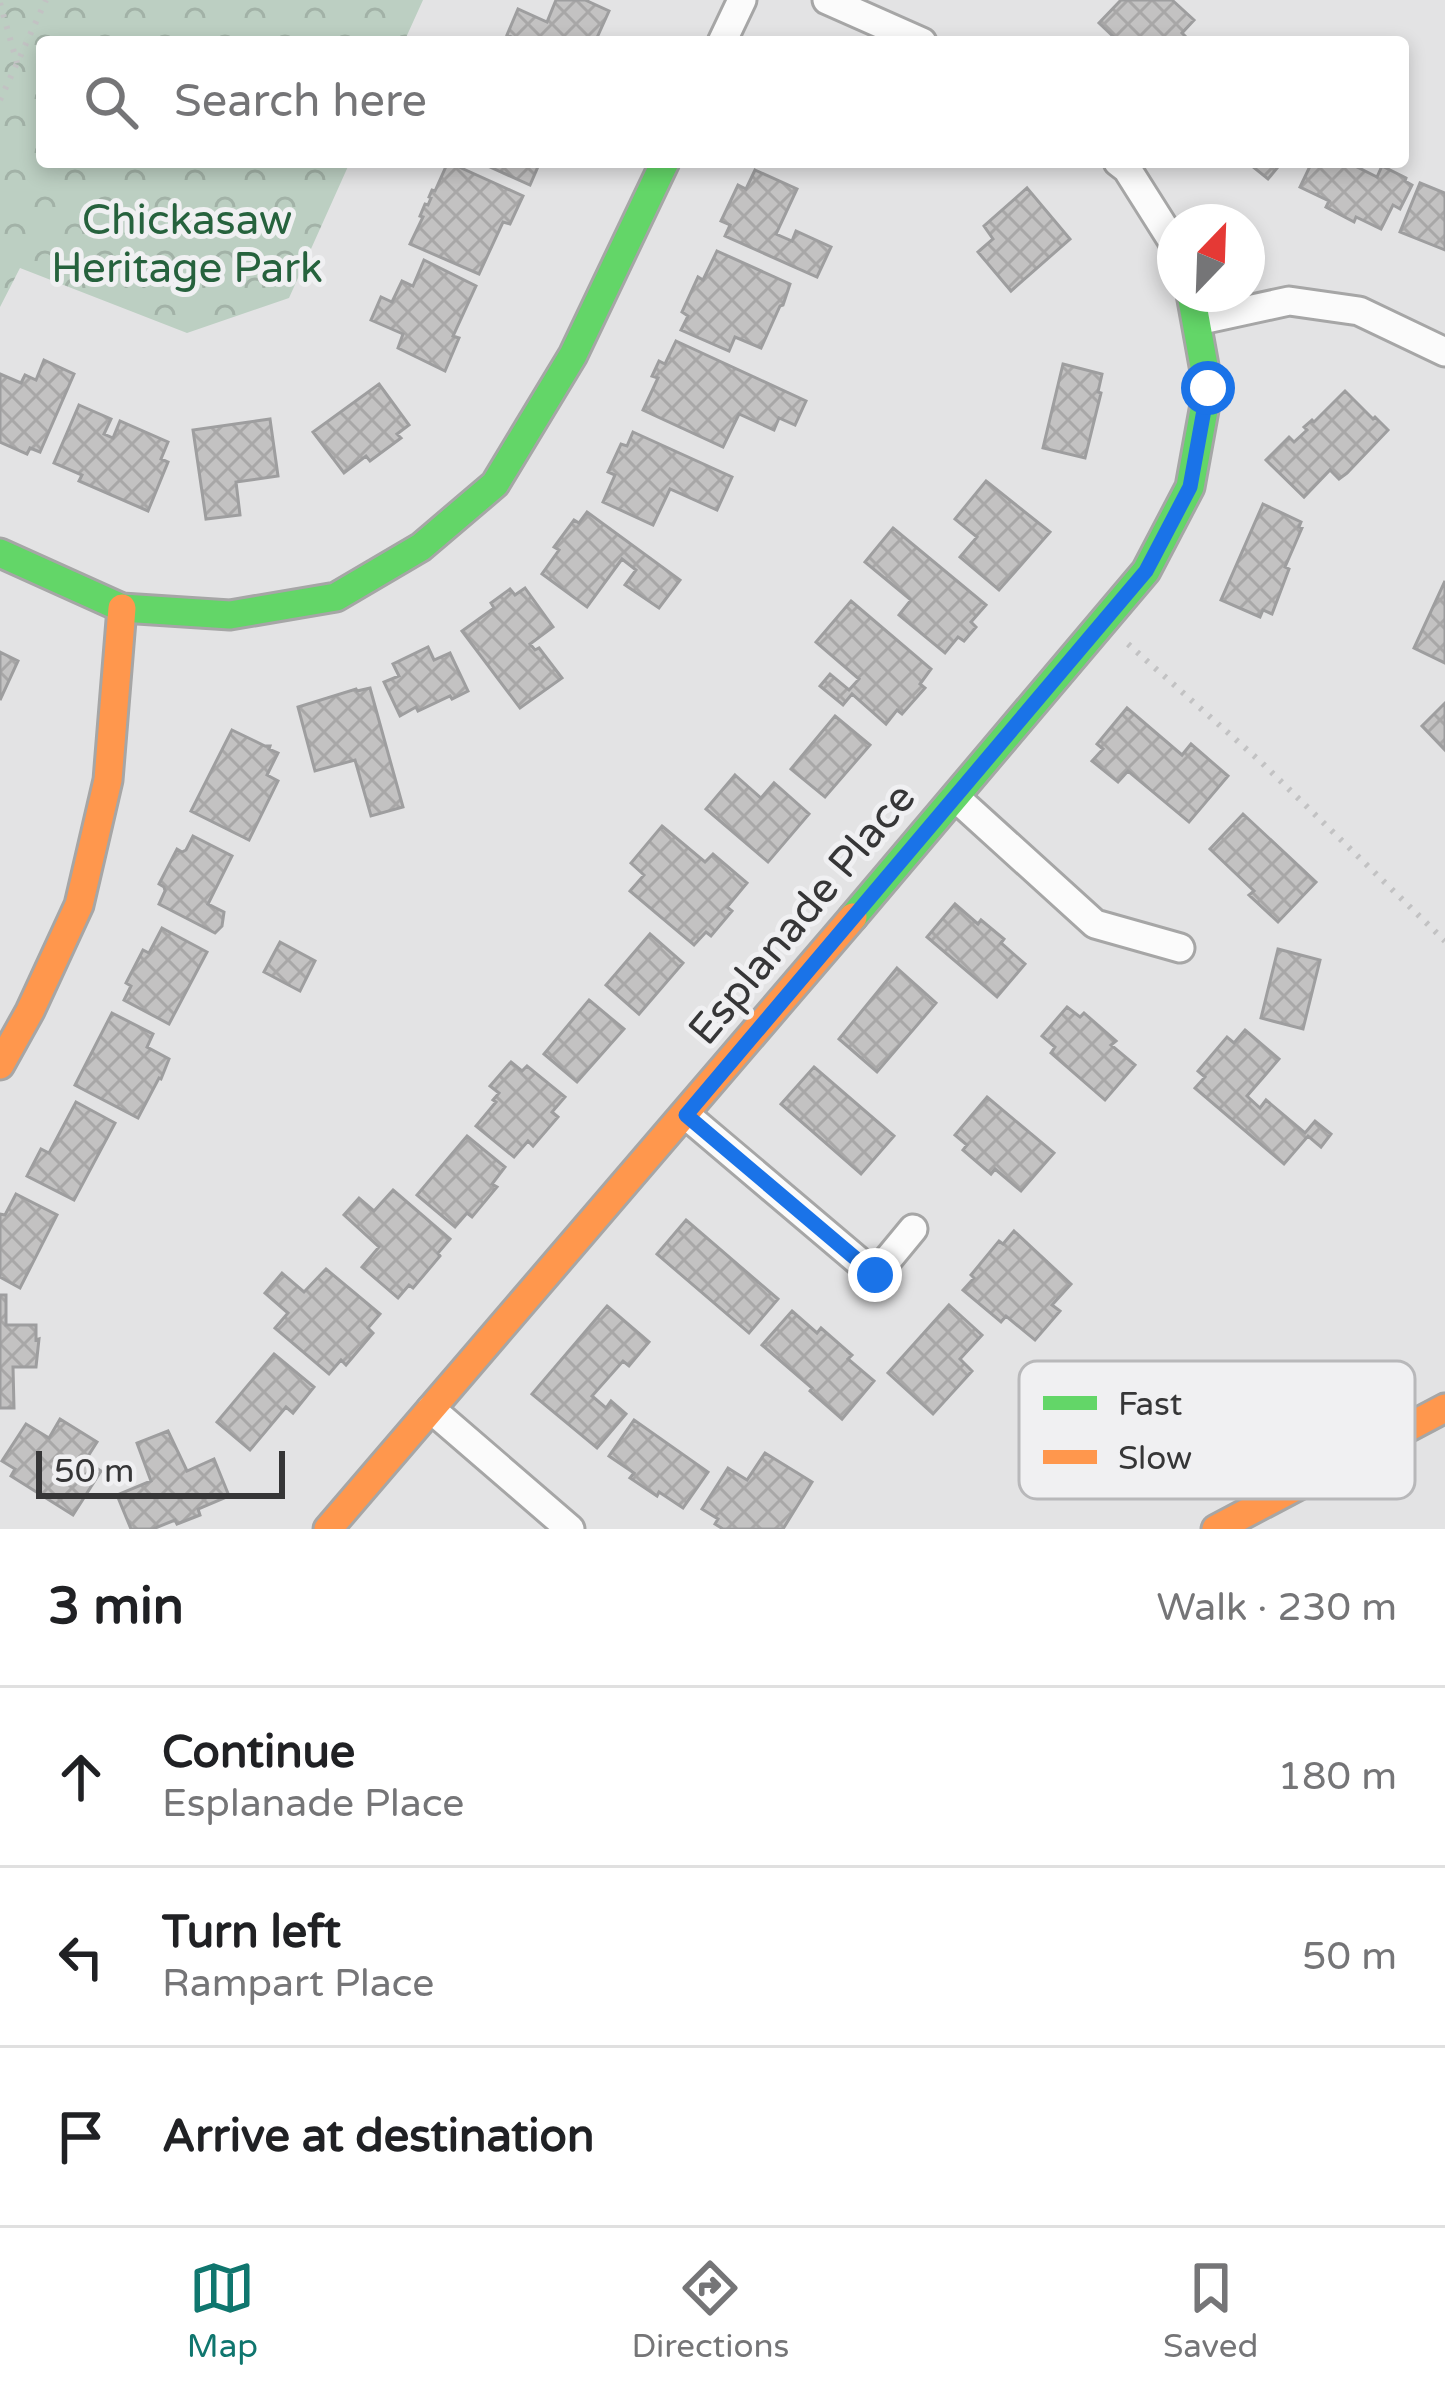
<!DOCTYPE html>
<meta charset="utf-8">
<style>
:root{--surface:#fff;--page:#f6f6f6;--text:#202124;--muted:#757577;--line:#e0e0e0;--accent:#0f766e}
body{margin:0;font-family:"Varela Round",sans-serif;background:var(--page);color:var(--text)}
.compass{position:absolute;left:1157px;top:204px;width:108px;height:108px;border-radius:50%;background:var(--surface);box-shadow:0 6px 18px #0003;rotate:23deg}
.scale{position:absolute;left:36px;bottom:30px;width:249px;box-sizing:border-box;padding-left:12px;border:6px solid #363637;border-top:0;font-size:33px;line-height:42px;white-space:nowrap;color:#363637;-webkit-text-stroke:9px #f0f0f2;paint-order:stroke}
.stop{position:absolute;width:36px;height:36px;margin:-27px;border:9px solid #1a73e8;border-radius:50%;background:#fff}
.stop.end{background:#1a73e8;border-color:#fff;box-shadow:0 3px 12px #0008}
.list{margin:0;padding:0;list-style:none}
h2{display:flex;justify-content:space-between;align-items:center;height:156px;margin:0;padding:0 48px;font-size:51px}
h2 small{font-size:39px;font-weight:400;color:var(--muted)}
.list li{display:grid;grid-template-columns:78px 1fr auto;gap:36px;align-items:center;box-sizing:border-box;height:180px;padding:0 48px;border-top:3px solid var(--line)}
.list b{display:block;font-size:45px;white-space:nowrap}
.list p{margin:0;font-size:39px;white-space:nowrap;color:var(--muted)}
.list em{font-size:39px;font-style:normal;color:var(--muted)}
.icon{flex:none;width:66px;height:66px;fill:none;stroke:currentColor;stroke-width:2;stroke-linecap:round;stroke-linejoin:round}
.map{position:relative;flex:none;width:1445px;height:1529px;overflow:hidden}
.search{position:absolute;background:var(--surface);box-shadow:0 6px 18px #0003;left:36px;right:36px;top:36px;height:132px;display:flex;align-items:center;gap:30px;box-sizing:border-box;padding:0 42px;border-radius:12px;color:var(--muted);font-size:45px}
.sheet{height:696px;background:var(--surface)}
nav{display:flex;justify-content:space-around;align-items:center;box-sizing:border-box;height:168px;border-top:3px solid var(--line);background:var(--surface);font-size:33px;color:var(--muted)}
nav a{display:grid;justify-items:center;gap:6px}
nav .on{color:var(--accent)}
.map>svg:first-child{display:block}
.park{fill:url(#park-crowns)}
.building{fill:url(#building-cross-hatch);stroke:#9e9e9f;stroke-width:3}
.lines{fill:none;stroke-linecap:round;stroke-linejoin:round}
.street-casing{stroke:#a6a6a6;stroke-width:33}
.fast-casing{stroke:#a6a6a6;stroke-width:33}
.slow-casing{stroke:#a6a6a6;stroke-width:33}
.path{stroke:#c2c2c3;stroke-width:6;stroke-dasharray:3 9;stroke-linecap:butt}
.street{stroke:#fbfbfb;stroke-width:27}
.fast{stroke:#63d668;stroke-width:27}
.slow{stroke:#ff974d;stroke-width:27}
.route{stroke:#1a73e8;stroke-width:15}
.labels{text-anchor:middle;dominant-baseline:central;stroke-width:10;stroke-linejoin:round;paint-order:stroke}
.park-label{font-size:42px;fill:#26623d;stroke:#f0f0f2}
.street-label{font-size:42px;fill:#363637;stroke:#f0f0f2}
.key{fill:#f0f0f2;stroke:#b8b8ba;stroke-width:3}
.key-label{font-size:33px;fill:#363637}
</style>
<div class="map">
<svg width="1445" height="1529" viewBox="0 0 1445 1529">
<defs>
<pattern id="park-crowns" width="20" height="18" patternUnits="userSpaceOnUse" patternTransform="scale(3)"><rect width="20" height="18" fill="#bccfc2"/><path d="M2 6a3 3 0 1 1 6 0M12 15a3 3 0 1 1 6 0" fill="none" stroke="#a2b2a7"/></pattern>
<pattern id="building-cross-hatch" width="8" height="8" patternUnits="userSpaceOnUse" patternTransform="scale(3)"><rect width="8" height="8" fill="#c3c2c2"/><path d="M0 0l8 8M0 8l8-8" fill="none" stroke="#a8a7a7"/></pattern>
</defs>
<rect width="100%" height="100%" fill="#e3e3e4"/>
<!-- park -->
<path class="park" d="M0 0H423L404 42H42V162H350L289 298 187 333 20 268 0 307Z"/>
<!-- building -->
<path class="building" d="M556 0H585L609 11 595 42H523L507 35 518 9 547 22Z
M1121 0H1172L1194 20 1182 33 1191 42H1119L1099 23Z
M448 162 523 196 510 224 503 222 479 274 410 244 423 217 420 216 425 204 428 205 431 198 429 197 432 190 435 191Z
M492 162H540L530 185 490 167Z
M1247 162H1282L1268 179Z
M1312 162H1347L1377 177 1382 166 1406 178 1405 181 1412 185 1400 209 1393 205 1381 229 1356 217 1354 222 1326 207 1329 201 1300 187Z
M755 170 797 189 776 234 792 241 796 231 831 247 817 277 725 236 730 225 721 221 738 185 746 189Z
M1420 183 1445 193V250L1400 232Z
M1027 188 1070 239 1011 291 978 252 993 239 984 226Z
M717 251 790 284 783 305 780 306 761 348 735 337 729 351 681 330 688 316 682 312 698 277 703 280Z
M424 260 476 286 453 336 459 338 445 371 398 348 403 334 371 320 381 297 392 302 402 281 413 286Z
M676 341 806 401 795 425 779 418 774 430 739 414 723 447 643 410 658 378 652 376 659 361 665 364Z
M44 360 74 374 40 452 30 448 27 454 0 442V374L21 383 25 375 36 380Z
M1063 364 1102 374 1098 392 1101 393 1085 458 1043 448Z
M379 384 409 425 397 434 401 438 370 461 366 456 344 473 313 432Z
M1345 391 1373 419 1375 417 1388 430 1347 473 1339 479 1330 470 1304 497 1266 460 1289 437 1294 442 1307 430 1304 427 1312 420 1314 422Z
M79 405 111 419 104 434 113 438 120 421 168 442 161 459 168 462 148 511 79 481 82 475 54 463Z
M270 419 278 476 236 482 240 515 206 519 193 430Z
M633 432 732 477 717 510 670 489 653 525 603 502 615 475 608 472 621 444 627 446Z
M986 481 1050 532 999 590 960 557 977 537 955 519Z
M1263 504 1301 522 1299 527 1302 528 1285 567 1289 569 1272 614 1263 610 1260 617 1221 600Z
M587 512 680 580 659 608 625 585 636 570 622 559 587 607 542 574 559 550 554 547 574 520 579 523Z
M893 528 986 605 971 622 976 627 964 641 958 637 945 653 899 615 911 600 865 562Z
M1445 581V663L1414 648Z
M525 588 553 627 530 644 535 650 539 648 562 678 520 708 462 631 494 608 491 603 510 589 515 595Z
M851 601 931 669 920 684 925 688 902 714 897 710 886 724 852 694 843 705 820 686 830 674 849 690 859 679 816 642Z
M428 647 434 660 450 653 468 691 452 699 450 696 418 711 416 707 400 716 384 682 399 676 393 664Z
M0 652 18 661 0 700Z
M370 688 403 807 371 816 355 760 315 771 298 707 356 689 357 691Z
M1445 703V750L1422 726Z
M1127 708 1182 755 1191 744 1228 776 1189 822 1128 771 1118 782 1092 761 1103 749 1097 744Z
M835 716 870 745 825 797 791 769Z
M232 730 265 746H270L269 749 278 753 267 775 278 781 249 840 191 811Z
M735 775 761 798 774 783 809 814 768 862 706 809Z
M1243 814 1316 882 1278 922 1249 895 1254 891 1210 849Z
M662 826 705 862 713 854 747 883 727 907 732 911 711 936 706 932 694 945 630 891 644 875 631 863Z
M193 836 232 856 208 904 224 912 222 926 215 933 159 904 165 891 164 887 159 884 177 849 182 852 186 850Z
M955 904 978 924 981 920 1004 939 1001 943 1025 964 997 997 927 937Z
M162 928 207 952 169 1024 124 1000 131 986 126 983 143 950 149 953Z
M650 934 683 963 639 1014 606 985Z
M280 942 315 961 300 991 264 972Z
M1278 949 1320 960 1303 1029 1261 1018Z
M897 968 936 1003 877 1072 839 1039Z
M589 1000 624 1029 577 1082 544 1054Z
M1067 1007 1080 1017 1084 1013 1116 1041 1111 1045 1135 1065 1105 1100 1051 1053 1055 1047 1042 1036Z
M112 1013 153 1034 147 1047 169 1059 161 1079 159 1078 138 1118 75 1085Z
M1245 1030 1279 1059 1247 1096 1260 1108 1266 1100 1305 1133 1315 1121 1331 1134 1321 1147 1308 1136 1284 1164 1195 1088 1205 1077 1198 1071 1227 1037 1234 1043Z
M511 1062 522 1071 527 1066 565 1097 552 1112 558 1117 533 1146 528 1141 514 1157 476 1126 496 1102 493 1100 499 1093 490 1086Z
M814 1067 894 1136 861 1174 781 1104Z
M987 1097 1054 1153 1021 1191 995 1169 991 1174 963 1150 967 1145 955 1135Z
M76 1102 115 1123 74 1200 27 1176 41 1149 49 1153Z
M467 1136 505 1167 492 1184 497 1187 472 1217 467 1213 455 1227 417 1195Z
M393 1190 450 1239 438 1253 440 1256 413 1288 409 1285 398 1298 362 1267 379 1247 344 1215 359 1198 374 1211Z
M16 1194 57 1215 20 1288 0 1277V1214L5 1215Z
M686 1220 778 1299 749 1333 657 1254Z
M1014 1231 1071 1284 1052 1305 1060 1311 1035 1340 1006 1316 1001 1322 963 1290 974 1278 971 1275 999 1241 1003 1244Z
M326 1269 380 1314 368 1328 373 1333 346 1365 341 1360 329 1374 275 1328 288 1313 265 1293 282 1273 304 1292Z
M0 1295H6V1325H36V1340L39 1339 36 1367H13L14 1408H0Z
M949 1305 982 1335 960 1359 972 1371 933 1414 888 1373Z
M607 1306 649 1342 629 1366 623 1361 592 1396 606 1408 611 1401 626 1414 597 1448 532 1394Z
M792 1311 817 1333 821 1328 852 1355 848 1359 874 1381 842 1419 810 1391 812 1388 762 1345Z
M274 1354 314 1387 293 1413 286 1407 250 1450 217 1422Z
M60 1419 97 1442 85 1461 101 1471 73 1515 11 1476 15 1469 2 1461 26 1424 49 1438Z
M634 1420 708 1472 683 1508 659 1492 657 1496 630 1478 634 1473 609 1456Z
M168 1431 187 1471 214 1459 229 1496 198 1509 200 1515 177 1524 175 1520 153 1529H131L117 1495 151 1481 137 1443Z
M765 1453 812 1482 783 1529H723L715 1524 718 1519 702 1509 728 1468 747 1480Z"/>
<g class="lines">
<!-- street casing -->
<g class="street-casing">
<path id="street" d="M827 0 922 42
M722 42 742 0
M1118 162 1127 169 1175 245
M1197 321 1289 301 1359 311 1445 352
M955 797 1095 924 1180 948
M686 1115 875 1275 913 1229
M431 1409 570 1529"/>
</g>
<!-- fast casing -->
<g class="fast-casing">
<path id="fast" d="M0 553 122 608 230 615 336 597 421 547 495 484 573 355 665 162
M853 917 1146 571 1190 487 1208 388 1191 294"/>
</g>
<!-- slow casing -->
<g class="slow-casing">
<path id="slow" d="M0 1065 30 1011 79 905 108 780 122 608
M328 1529 853 917
M1216 1529 1445 1408"/>
</g>
<!-- path -->
<path class="path" d="M0 3 17 63
M0 100 46 0
M1128 644 1261 762 1445 941"/>
<!-- street -->
<use href="#street" class="street"/>
<!-- fast -->
<use href="#fast" class="fast"/>
<!-- slow -->
<use href="#slow" class="slow"/>
</g>
<g class="lines">
<!-- route -->
<path class="route" d="M875 1275 686 1115 1146 571 1190 487 1208 388"/>
</g>
<g class="labels">
<!-- park labels -->
<g class="park-label">
<text x="187" y="220">Chickasaw<tspan x="187" dy="48">Heritage Park</tspan></text>
</g>
<!-- street labels -->
<g class="street-label">
<text transform="translate(802 914) rotate(-50)">Esplanade Place</text>
</g>
</g>
<!-- legend -->
<rect x="1019" y="1361" width="396" height="138" rx="18" class="key"/>
<rect x="1043" y="1396" width="54" height="14" fill="#63d668"/>
<rect x="1043" y="1450" width="54" height="14" fill="#ff974d"/>
<g class="key-label">
<text x="1118" y="1415">Fast</text>
<text x="1118" y="1469">Slow</text>
</g>
</svg>
<svg class="compass" viewBox="-18 -18 36 36"><path d="M0-13l5 13h-10z" fill="#e53935"/><path d="M0 13l5-13h-10z" fill="#757577"/></svg>
<div class="scale">50 m</div>
<div class="stop" style="left:1208px;top:388px"></div>
<div class="stop end" style="left:875px;top:1275px"></div>
<div class="search"><svg class="icon" aria-label="search" viewBox="0 0 24 24"><circle cx="10" cy="10" r="6"/><path d="M15 15l6 6"/></svg>Search here</div>
</div>
<section class="sheet">
<h2>3 min<small>Walk · 230 m</small></h2>
<ul class="list">
<li><svg class="icon" aria-label="ahead" viewBox="0 0 24 24"><path d="M12 20V5M6 11l6-6 6 6"/></svg><div><b>Continue</b><p>Esplanade Place</p></div><em>180 m</em></li>
<li><svg class="icon" aria-label="left" viewBox="0 0 24 24"><path d="M17 20v-9H6M10 6l-5 5 5 5"/></svg><div><b>Turn left</b><p>Rampart Place</p></div><em>50 m</em></li>
<li><svg class="icon" aria-label="arrive" viewBox="0 0 24 24"><path d="M6 21V4h12l-3 4 3 4H6"/></svg><div><b>Arrive at destination</b></div></li>
</ul>
</section>
<nav>
<a class="on"><svg class="icon" aria-label="map" viewBox="0 0 24 24"><path d="M3 6l6-2 6 2 6-2v14l-6 2-6-2-6 2zM9 4v14M15 6v14"/></svg>Map</a>
<a><svg class="icon" aria-label="directions" viewBox="0 0 24 24"><path d="M12 3l9 9-9 9-9-9zM9 14v-3h6M13 9l2 2-2 2"/></svg>Directions</a>
<a><svg class="icon" aria-label="saved" viewBox="0 0 24 24"><path d="M7 4h10v16l-5-4-5 4z"/></svg>Saved</a>
</nav>
